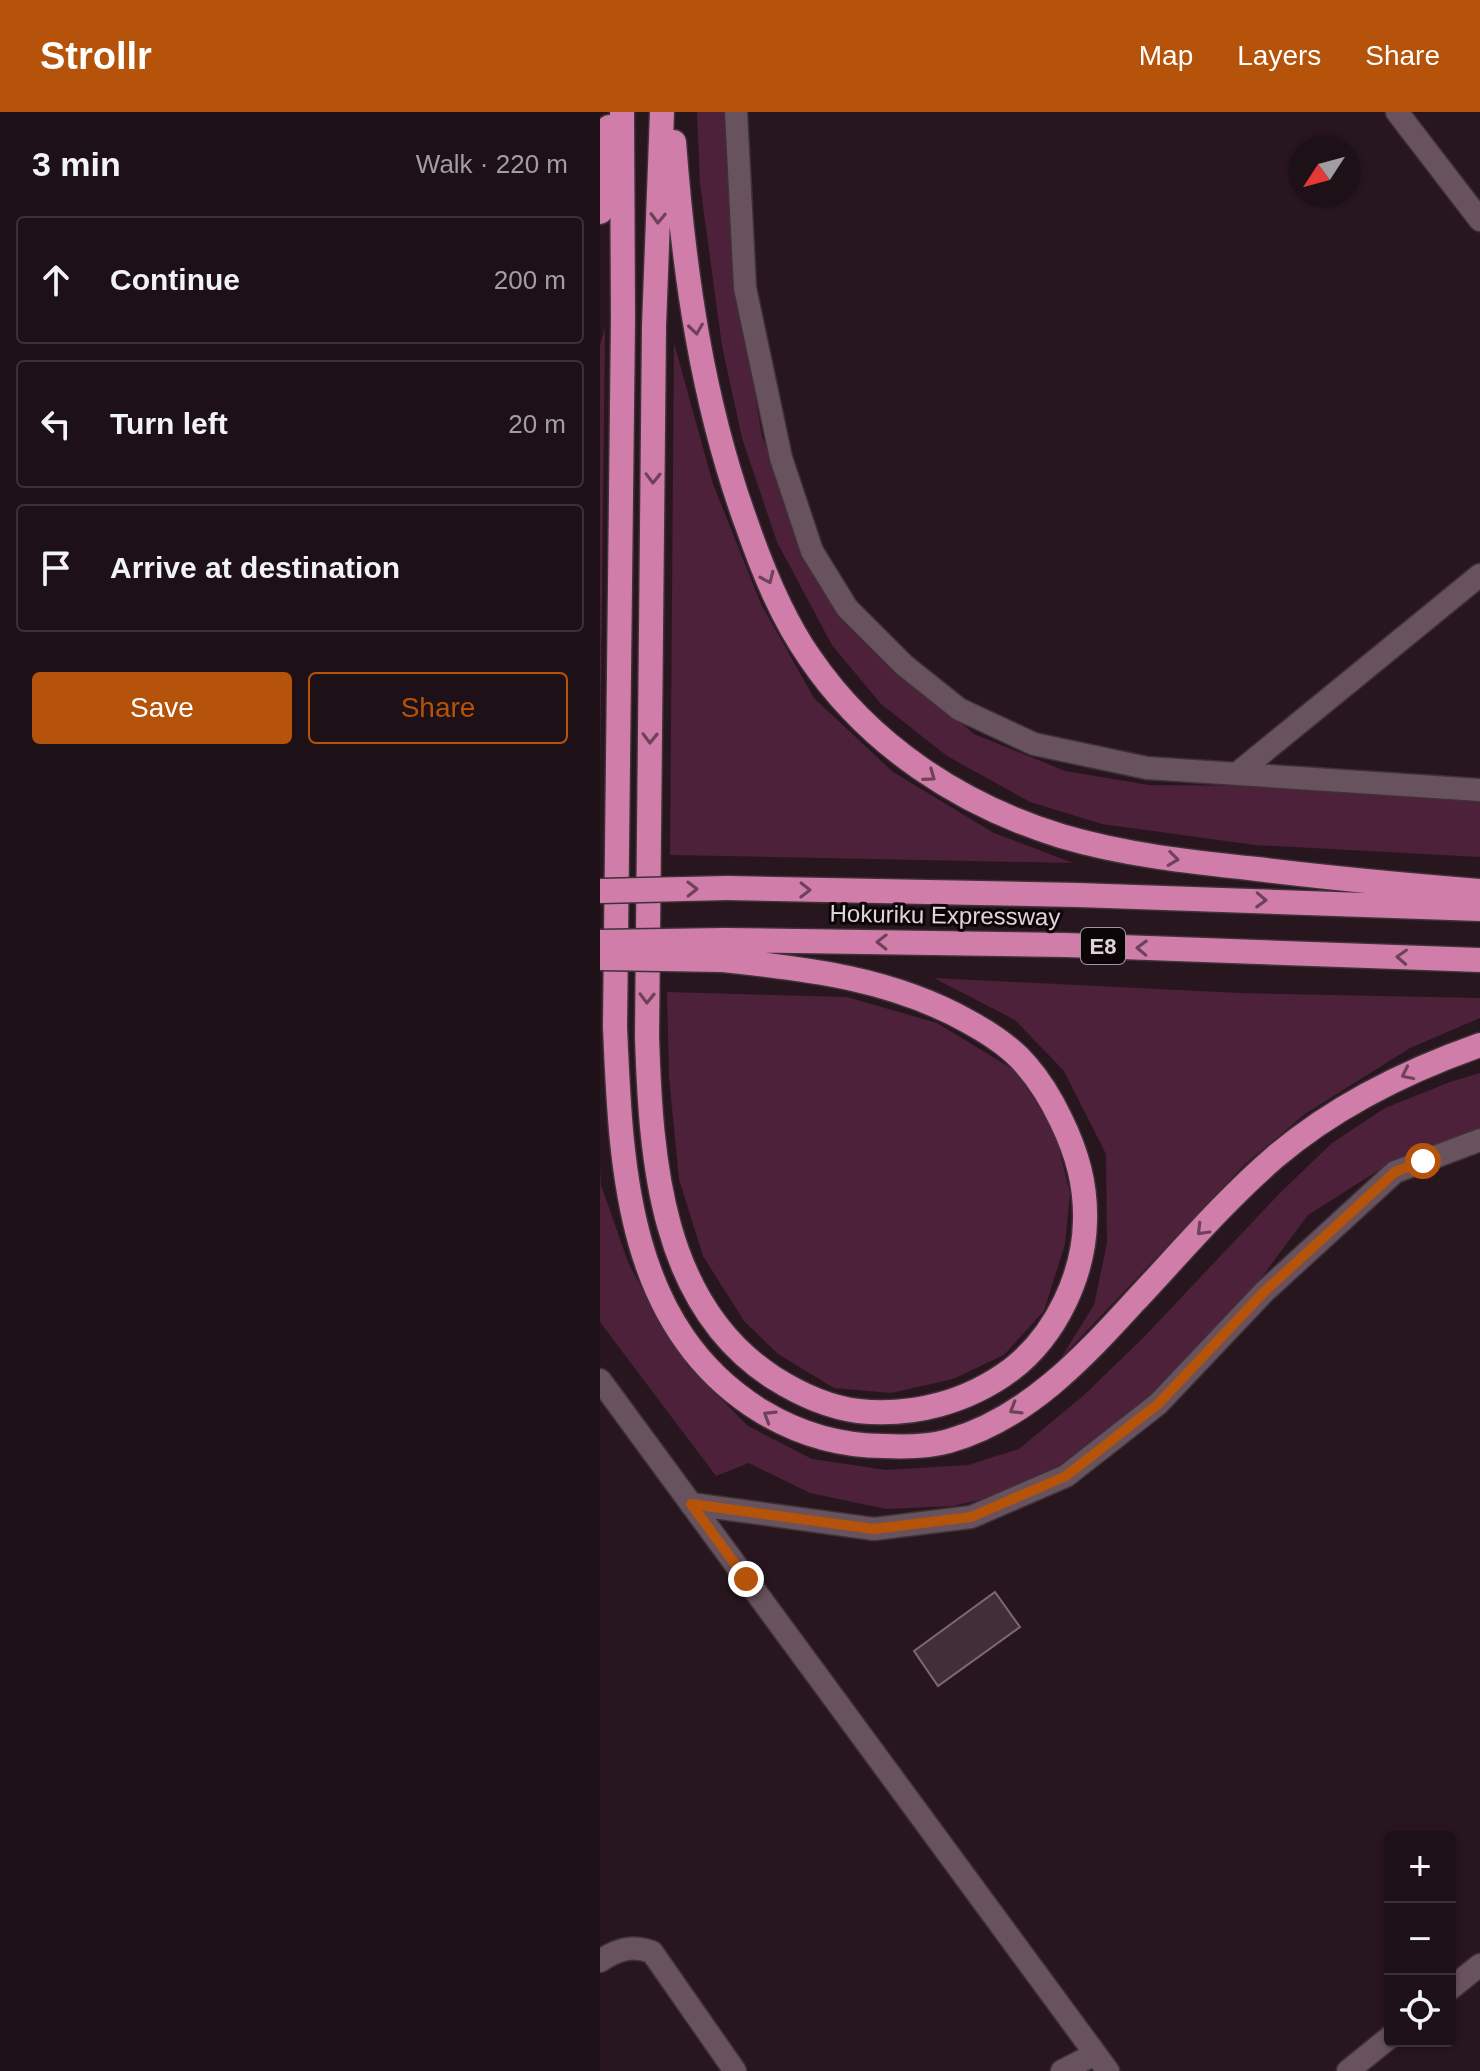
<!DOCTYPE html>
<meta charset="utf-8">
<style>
:root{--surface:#1e1017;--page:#261920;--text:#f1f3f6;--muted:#a19da1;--line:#3c3036;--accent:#b45309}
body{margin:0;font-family:Arial,sans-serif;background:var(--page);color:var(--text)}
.controls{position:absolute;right:24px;bottom:24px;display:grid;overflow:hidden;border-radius:8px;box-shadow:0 2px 6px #0004}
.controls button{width:72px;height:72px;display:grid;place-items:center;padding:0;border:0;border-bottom:2px solid var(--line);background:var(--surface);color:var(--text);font:40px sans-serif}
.compass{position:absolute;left:688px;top:24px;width:72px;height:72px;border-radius:50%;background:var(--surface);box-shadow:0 2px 6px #0004;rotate:234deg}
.stop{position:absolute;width:24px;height:24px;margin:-18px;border:6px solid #b45309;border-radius:50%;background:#fff}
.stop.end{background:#b45309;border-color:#fff;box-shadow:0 2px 8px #0008}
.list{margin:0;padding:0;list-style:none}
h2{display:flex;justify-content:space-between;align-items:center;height:104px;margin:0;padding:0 32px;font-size:34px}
h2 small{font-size:26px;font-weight:400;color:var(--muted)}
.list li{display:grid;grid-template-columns:52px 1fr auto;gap:24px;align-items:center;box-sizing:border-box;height:128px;margin:0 16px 16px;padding:0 16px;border:2px solid var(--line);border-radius:8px}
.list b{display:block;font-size:30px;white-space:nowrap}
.list em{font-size:26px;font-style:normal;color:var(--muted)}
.actions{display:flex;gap:16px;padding:24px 32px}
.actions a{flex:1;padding:18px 0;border:2px solid var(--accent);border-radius:8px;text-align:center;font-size:28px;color:var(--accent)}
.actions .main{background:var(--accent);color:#fff}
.icon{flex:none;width:44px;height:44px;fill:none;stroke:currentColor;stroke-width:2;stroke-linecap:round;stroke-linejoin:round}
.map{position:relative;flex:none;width:880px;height:1959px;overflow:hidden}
header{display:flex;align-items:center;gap:48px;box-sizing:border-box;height:112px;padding:0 40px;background:var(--accent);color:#fff}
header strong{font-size:38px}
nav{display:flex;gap:44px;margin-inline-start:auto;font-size:28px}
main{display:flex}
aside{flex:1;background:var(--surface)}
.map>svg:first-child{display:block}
.green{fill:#4d2139}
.building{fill:#422e38;stroke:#7e6772;stroke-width:2}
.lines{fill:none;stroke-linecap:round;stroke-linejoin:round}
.minor-casing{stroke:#3e3137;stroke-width:25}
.tertiary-casing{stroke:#3e3137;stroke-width:25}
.motorway-casing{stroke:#3e3137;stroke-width:27}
.minor{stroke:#68525d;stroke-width:22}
.tertiary{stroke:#68525d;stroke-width:22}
.motorway{stroke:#d07ea9;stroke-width:24}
.motorway-bridge-casing{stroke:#3e3137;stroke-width:27;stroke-linecap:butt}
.motorway-bridge{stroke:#d07ea9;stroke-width:24}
.oneway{stroke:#6e4258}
.route{stroke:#b45309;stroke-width:10}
.labels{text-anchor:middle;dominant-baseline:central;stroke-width:6;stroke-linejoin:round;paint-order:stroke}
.shield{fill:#0b0508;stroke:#a0959a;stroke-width:2}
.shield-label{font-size:22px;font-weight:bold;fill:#e0d3d9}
.street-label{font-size:24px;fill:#e0d3d9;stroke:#0b0508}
</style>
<header>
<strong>Strollr</strong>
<nav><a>Map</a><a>Layers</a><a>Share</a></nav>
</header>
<main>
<aside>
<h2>3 min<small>Walk · 220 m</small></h2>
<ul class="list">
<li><svg class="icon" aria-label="ahead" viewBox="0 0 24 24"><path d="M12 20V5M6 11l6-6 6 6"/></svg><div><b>Continue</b></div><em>200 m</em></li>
<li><svg class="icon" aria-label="left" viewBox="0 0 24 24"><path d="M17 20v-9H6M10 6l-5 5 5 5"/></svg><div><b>Turn left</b></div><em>20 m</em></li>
<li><svg class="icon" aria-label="arrive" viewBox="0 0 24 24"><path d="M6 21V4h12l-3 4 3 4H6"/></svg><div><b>Arrive at destination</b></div></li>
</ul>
<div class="actions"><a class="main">Save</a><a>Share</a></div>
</aside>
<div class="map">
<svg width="880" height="1959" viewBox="0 0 880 1959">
<rect width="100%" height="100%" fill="#28161f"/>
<!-- green -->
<path class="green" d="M97 0H125L131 132 162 325 226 456 293 552 374 622 465 659 549 673 664 674 880 688V745L655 733 502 712 430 690 347 644 281 592 232 533 177 430 142 326 122 234 100 72Z
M5 215 0 661V234Z
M74 231 113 372 161 492 214 586 293 660 394 721 473 751 70 743Z
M334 866 639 881 880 886V906L810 936 705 1002 645 1052 461 1246 494 1193 507 1131 506 1042 464 959 415 908Z
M67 880 247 885 337 911 416 959 454 1017 470 1081 465 1132 444 1199 404 1243 353 1267 291 1281 234 1276 178 1242 144 1209 103 1144 79 1067 69 965Z
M880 961V1016L798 1046 708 1103 641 1193 510 1329 427 1377 353 1394 286 1397 210 1381 149 1351 116 1364 0 1210V1057L1 1073 28 1150 56 1203 88 1254 148 1314 212 1347 286 1358 368 1353 419 1337 483 1284 543 1226 680 1081 732 1031 785 996 850 970Z"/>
<!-- building -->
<path class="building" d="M395 1480 420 1515 338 1574 314 1539Z"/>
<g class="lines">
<!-- minor casing -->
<g class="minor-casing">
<path id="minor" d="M136 0 145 176 181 346 212 439 247 496 304 553 359 597 434 632 547 656 880 678
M797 0 880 108
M639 660 880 463
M91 1392 274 1417 371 1405 466 1364 558 1292 664 1180 795 1060 880 1028
M0 1849C18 1837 32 1833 52 1840L135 1959
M850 1877 880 1853
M462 1959 495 1942
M748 1959 790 1925"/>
</g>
<!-- tertiary casing -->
<g class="tertiary-casing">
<path id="tertiary" d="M0 1268 508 1959"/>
</g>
<!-- motorway casing -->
<g class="motorway-casing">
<path id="motorway" d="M22 0 23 207 15 915C21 1055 26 1216 161 1299 199 1322 239 1334 284 1334 305 1335 328 1335 349 1329 426 1307 482 1247 534 1190 580 1141 624 1089 675 1045 735 994 806 959 880 933
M62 0 54 214 47 925C51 1047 60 1193 174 1266 201 1283 227 1295 258 1299 313 1305 368 1290 412 1257 456 1223 484 1163 485 1109 486 1072 477 1041 461 1008 452 989 440 969 426 953 411 935 389 921 369 910 293 867 209 857 123 848
M74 30C84 161 102 290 147 413 163 459 182 506 210 546 270 634 361 693 461 724 525 743 591 750 657 757 731 766 805 773 880 779
M0 100 9 15
M127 776 478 783 880 797
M125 828 466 833 880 848"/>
</g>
<!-- minor -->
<use href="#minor" class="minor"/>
<!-- tertiary -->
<use href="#tertiary" class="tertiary"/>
<!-- motorway -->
<use href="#motorway" class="motorway"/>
<!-- motorway-bridge casing -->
<g class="motorway-bridge-casing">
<path id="motorway-bridge" d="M0 779 127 776
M0 830 125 828
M0 846 123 848"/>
</g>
<!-- motorway-bridge -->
<use href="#motorway-bridge" class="motorway-bridge"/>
</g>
<!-- one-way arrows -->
<defs><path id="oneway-chevron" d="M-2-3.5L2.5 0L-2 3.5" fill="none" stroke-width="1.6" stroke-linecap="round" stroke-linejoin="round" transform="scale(2)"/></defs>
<g class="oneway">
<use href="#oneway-chevron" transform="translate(58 106) rotate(92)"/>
<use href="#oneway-chevron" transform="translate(96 217) rotate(82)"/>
<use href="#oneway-chevron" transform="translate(53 366) rotate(91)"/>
<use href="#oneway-chevron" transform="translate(168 466) rotate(66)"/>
<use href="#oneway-chevron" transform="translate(50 626) rotate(91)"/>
<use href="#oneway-chevron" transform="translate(330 664) rotate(36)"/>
<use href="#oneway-chevron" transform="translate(573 747) rotate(7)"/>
<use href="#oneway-chevron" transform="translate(92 777) rotate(-1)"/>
<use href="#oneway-chevron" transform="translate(205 778) rotate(1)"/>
<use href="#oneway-chevron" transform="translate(661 788) rotate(2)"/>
<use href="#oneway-chevron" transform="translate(282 830) rotate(-179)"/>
<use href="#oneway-chevron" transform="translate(542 836) rotate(-178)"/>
<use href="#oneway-chevron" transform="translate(802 845) rotate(-177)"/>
<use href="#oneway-chevron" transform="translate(47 886) rotate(91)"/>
<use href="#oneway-chevron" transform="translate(807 962) rotate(154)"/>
<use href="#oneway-chevron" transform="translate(602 1118) rotate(134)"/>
<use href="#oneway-chevron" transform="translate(415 1297) rotate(149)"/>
<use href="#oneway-chevron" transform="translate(169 1304) rotate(-148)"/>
</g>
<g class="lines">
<!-- route -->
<path class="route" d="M146 1467 91 1392 274 1417 371 1405 466 1364 558 1292 664 1180 795 1060 823 1049"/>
</g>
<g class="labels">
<!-- shield labels -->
<rect class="shield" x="481" y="816" width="44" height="36" rx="6"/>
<g class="shield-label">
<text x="503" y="834">E8</text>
</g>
<!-- street labels -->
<g class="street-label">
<text transform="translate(345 803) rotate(1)">Hokuriku Expressway</text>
</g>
</g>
</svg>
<div class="controls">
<button>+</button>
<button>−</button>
<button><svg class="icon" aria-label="locate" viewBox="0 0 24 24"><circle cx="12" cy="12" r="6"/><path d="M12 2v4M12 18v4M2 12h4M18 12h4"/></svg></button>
</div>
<svg class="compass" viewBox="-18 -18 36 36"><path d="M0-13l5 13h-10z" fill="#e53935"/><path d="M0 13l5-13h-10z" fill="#a19da1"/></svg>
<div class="stop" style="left:823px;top:1049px"></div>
<div class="stop end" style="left:146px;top:1467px"></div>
</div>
</main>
